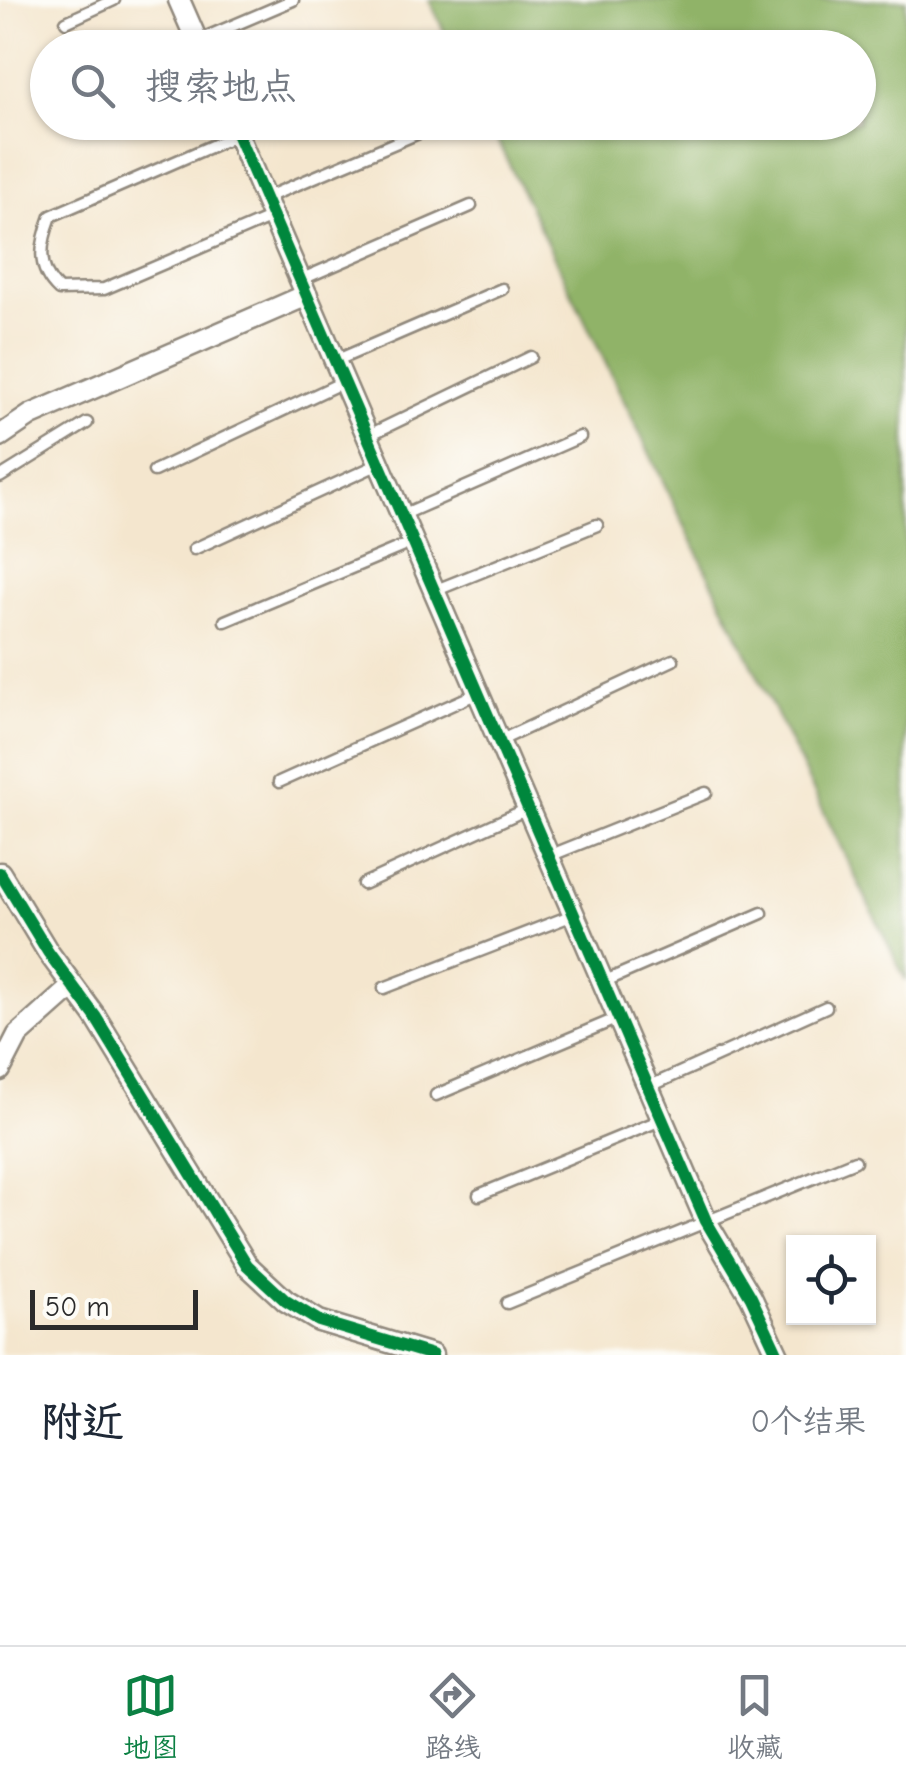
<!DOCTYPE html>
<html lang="zh">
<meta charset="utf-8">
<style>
:root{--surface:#fff;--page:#f6f6f7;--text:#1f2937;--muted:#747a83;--line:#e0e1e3;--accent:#0b8043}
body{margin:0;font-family:"Comic Neue","LXGW WenKai TC",sans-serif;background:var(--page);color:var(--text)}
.controls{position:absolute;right:30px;bottom:30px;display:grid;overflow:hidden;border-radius:0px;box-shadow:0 2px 8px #0004}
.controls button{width:90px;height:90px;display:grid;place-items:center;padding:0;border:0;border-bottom:2px solid var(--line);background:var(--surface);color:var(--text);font:50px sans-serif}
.scale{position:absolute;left:30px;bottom:25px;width:168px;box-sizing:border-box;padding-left:10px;border:5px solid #2b2b2b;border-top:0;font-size:28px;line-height:35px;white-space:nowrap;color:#2b2b2b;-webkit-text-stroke:8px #fdfcf7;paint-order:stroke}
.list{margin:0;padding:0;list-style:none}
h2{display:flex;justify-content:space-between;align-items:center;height:130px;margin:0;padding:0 40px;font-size:42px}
h2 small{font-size:32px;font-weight:400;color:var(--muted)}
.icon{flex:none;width:55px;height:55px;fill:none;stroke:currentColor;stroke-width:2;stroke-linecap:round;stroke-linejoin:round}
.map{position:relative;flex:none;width:906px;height:1355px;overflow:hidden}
.search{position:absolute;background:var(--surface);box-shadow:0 2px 8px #0004;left:30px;right:30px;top:30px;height:110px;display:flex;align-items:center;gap:25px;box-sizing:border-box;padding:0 35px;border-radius:55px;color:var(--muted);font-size:38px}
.sheet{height:290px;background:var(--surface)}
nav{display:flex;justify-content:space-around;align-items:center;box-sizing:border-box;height:140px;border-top:2px solid var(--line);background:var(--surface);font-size:28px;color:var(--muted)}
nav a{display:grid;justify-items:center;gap:5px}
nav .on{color:var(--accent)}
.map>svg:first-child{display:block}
.forest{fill:#90b368;stroke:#5e6f4a;stroke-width:2.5}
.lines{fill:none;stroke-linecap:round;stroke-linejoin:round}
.lane-casing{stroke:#90887c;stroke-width:15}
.street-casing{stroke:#90887c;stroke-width:25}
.lane{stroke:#fff;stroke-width:10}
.street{stroke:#fff;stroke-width:20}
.cycleway-casing{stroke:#fdfcf7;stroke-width:19}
.cycleway{stroke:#00873e;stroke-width:12}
</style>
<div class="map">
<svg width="906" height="1355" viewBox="0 0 906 1355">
<rect width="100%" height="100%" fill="#fdfcf7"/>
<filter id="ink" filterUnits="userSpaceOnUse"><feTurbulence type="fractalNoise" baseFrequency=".01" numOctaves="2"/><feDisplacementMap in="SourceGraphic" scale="20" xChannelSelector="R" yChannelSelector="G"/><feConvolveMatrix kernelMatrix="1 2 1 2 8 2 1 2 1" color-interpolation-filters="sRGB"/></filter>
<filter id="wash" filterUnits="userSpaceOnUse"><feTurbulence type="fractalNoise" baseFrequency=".0048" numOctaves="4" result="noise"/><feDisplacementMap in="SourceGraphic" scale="40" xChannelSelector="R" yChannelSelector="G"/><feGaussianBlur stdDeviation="2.25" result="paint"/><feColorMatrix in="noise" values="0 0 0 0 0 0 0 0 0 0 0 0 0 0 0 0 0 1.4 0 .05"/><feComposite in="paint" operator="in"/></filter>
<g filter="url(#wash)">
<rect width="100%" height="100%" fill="#f4e6ce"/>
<!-- forest -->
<path class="forest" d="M429 0H906V981L489 123 858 122V48L452 47Z"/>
</g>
<g filter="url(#ink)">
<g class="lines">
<!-- lane casing -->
<g class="lane-casing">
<path id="lane" d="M66 22 114 0
M197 41 293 0
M237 135 51 216C41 243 35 268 59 290L104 289 272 217
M265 198 428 129
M300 280 471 206
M335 361 502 289
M367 436 531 357
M154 471 343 382
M0 477 87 423
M402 515 580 437
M194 549 379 464
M434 591 597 525
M225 621 413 542
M499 741 673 660
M279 782 478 693
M549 856 706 793
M363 884 527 809
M603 982 762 913
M384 988 573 915
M648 1087 826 1007
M436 1095 618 1018
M479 1195 661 1120
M507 1303 855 1161"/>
</g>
<!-- street casing -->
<g class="street-casing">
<path id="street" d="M179 0 200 48
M232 122 706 1221 751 1297 778 1355
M0 436 31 415 307 295
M0 873 48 952 95 1016 247 1265 286 1301 319 1321 432 1355
M0 1070 18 1035 73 986"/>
</g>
<!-- lane -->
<use href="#lane" class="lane"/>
<!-- street -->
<use href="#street" class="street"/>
<!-- cycleway casing -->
<g class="cycleway-casing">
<path id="cycleway" d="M232 122 706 1221 751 1297 778 1355
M0 873 48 952 95 1016 247 1265 286 1301 319 1321 432 1355"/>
</g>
<!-- cycleway -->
<use href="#cycleway" class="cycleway"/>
</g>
</g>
</svg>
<div class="controls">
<button><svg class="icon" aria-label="locate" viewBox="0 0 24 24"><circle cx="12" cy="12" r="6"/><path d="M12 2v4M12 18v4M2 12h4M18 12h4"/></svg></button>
</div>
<div class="scale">50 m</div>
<div class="search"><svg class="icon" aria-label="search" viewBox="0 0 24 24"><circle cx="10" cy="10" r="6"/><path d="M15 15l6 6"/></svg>搜索地点</div>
</div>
<section class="sheet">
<h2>附近<small>0个结果</small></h2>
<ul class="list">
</ul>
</section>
<nav>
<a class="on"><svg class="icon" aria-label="map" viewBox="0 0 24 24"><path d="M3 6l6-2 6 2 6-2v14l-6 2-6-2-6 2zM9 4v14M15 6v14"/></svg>地图</a>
<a><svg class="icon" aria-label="directions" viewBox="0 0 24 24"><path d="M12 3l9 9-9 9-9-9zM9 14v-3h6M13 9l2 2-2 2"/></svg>路线</a>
<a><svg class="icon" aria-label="saved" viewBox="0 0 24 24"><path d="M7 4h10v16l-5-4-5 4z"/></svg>收藏</a>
</nav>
